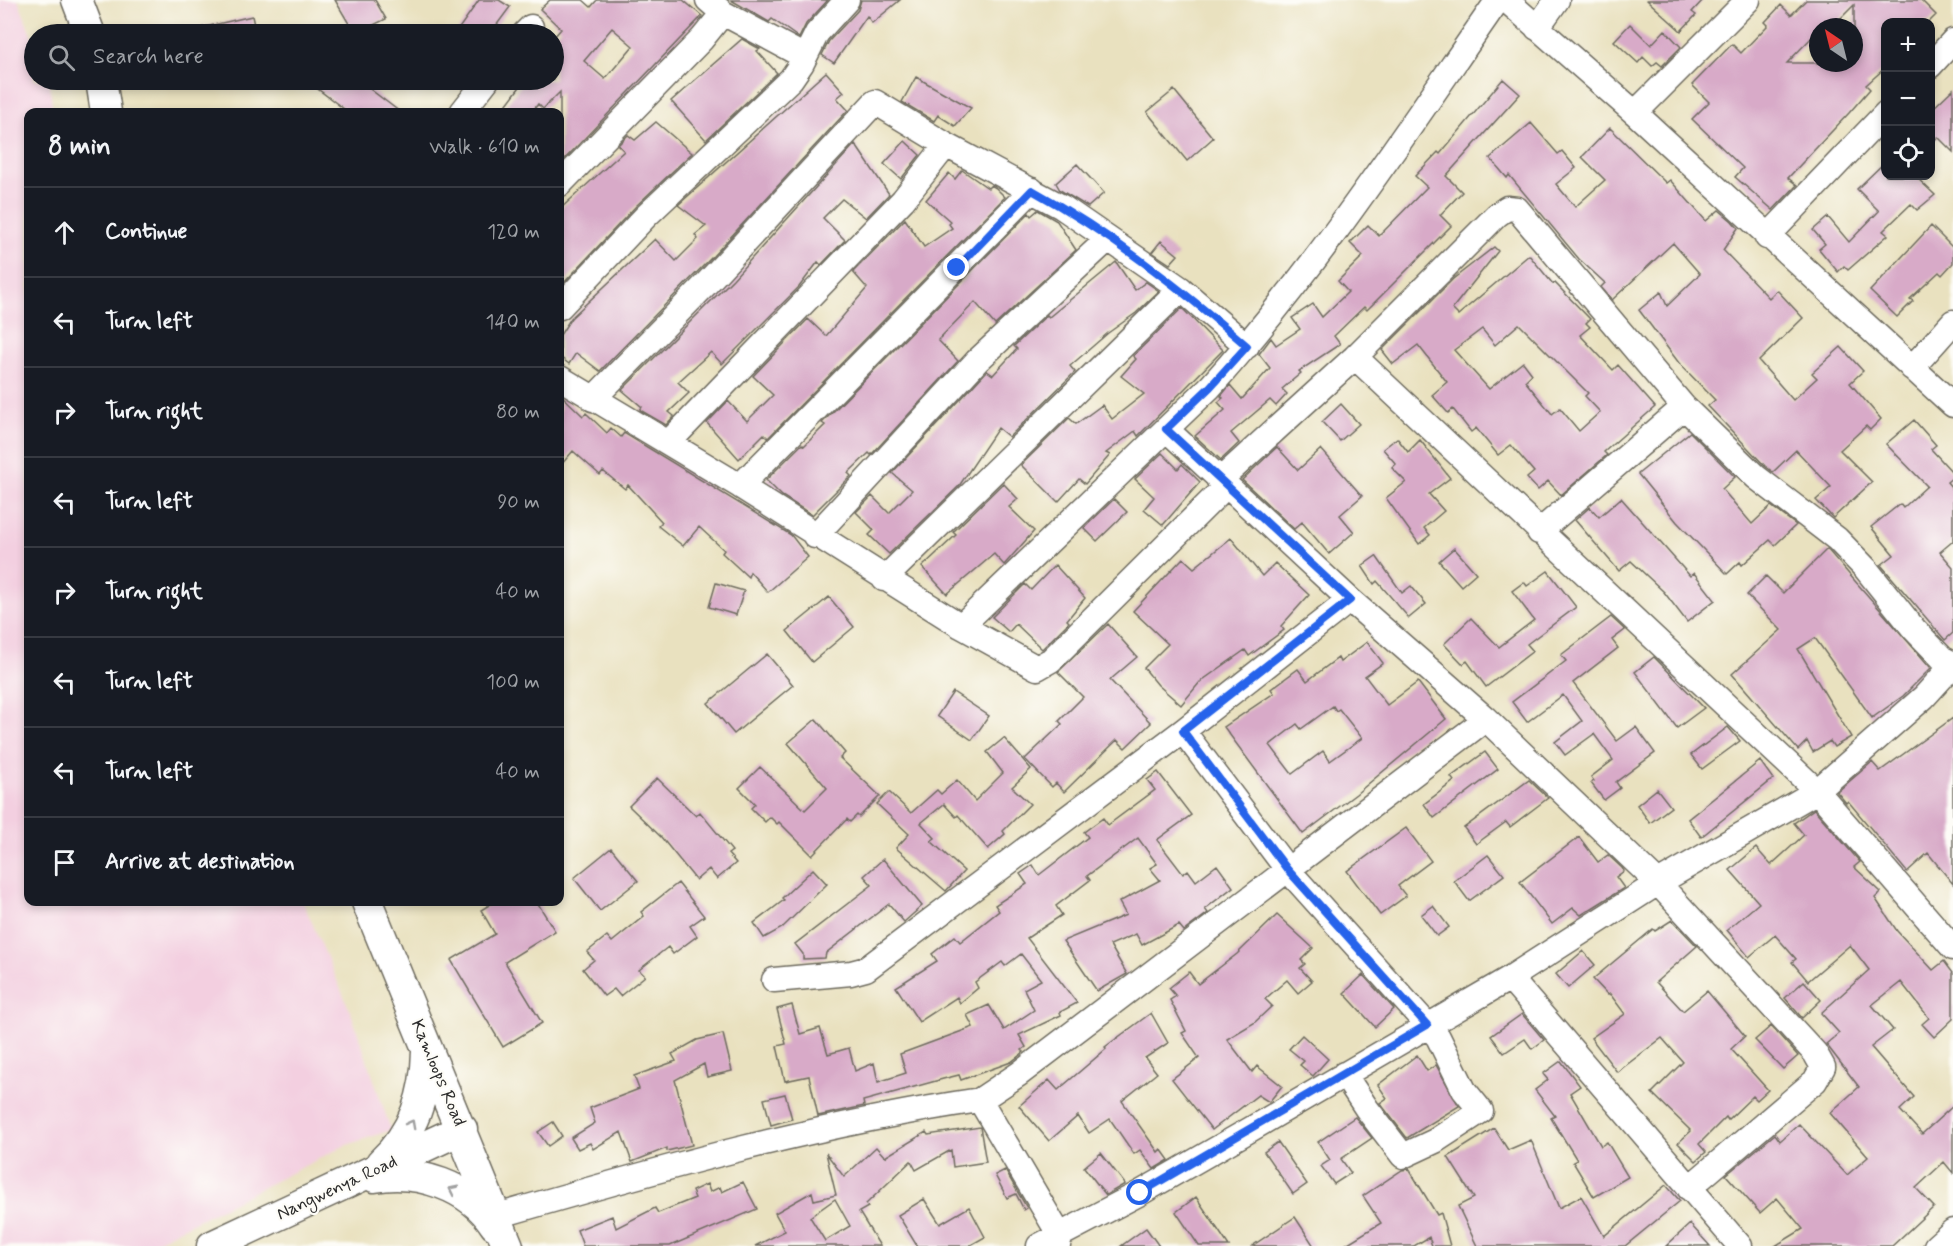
<!DOCTYPE html>
<meta charset="utf-8">
<style>
:root{--surface:#171b24;--page:#20242c;--text:#f1f3f6;--muted:#9ea1a6;--line:#363941}
body{margin:0;font-family:Mynerve,sans-serif;background:var(--page);color:var(--text)}
.controls{position:absolute;right:18px;top:18px;display:grid;overflow:hidden;border-radius:12px;box-shadow:0 3px 9px #0003}
.controls button{width:54px;height:54px;display:grid;place-items:center;padding:0;border:0;border-bottom:2px solid var(--line);background:var(--surface);color:var(--text);font:30px sans-serif}
.compass{position:absolute;left:1809px;top:18px;width:54px;height:54px;border-radius:50%;background:var(--surface);box-shadow:0 3px 9px #0003;rotate:325deg}
.stop{position:absolute;width:18px;height:18px;margin:-14px;border:4px solid #2563eb;border-radius:50%;background:#fff}
.stop.end{background:#2563eb;border-color:#fff;box-shadow:0 2px 6px #0008}
.list{margin:0;padding:0;list-style:none}
h2{display:flex;justify-content:space-between;align-items:center;height:78px;margin:0;padding:0 24px;font-size:26px}
h2 small{font-size:20px;font-weight:400;color:var(--muted)}
.list li{display:grid;grid-template-columns:39px 1fr auto;gap:18px;align-items:center;box-sizing:border-box;height:90px;padding:0 24px;border-top:2px solid var(--line)}
.list b{display:block;font-size:22px;white-space:nowrap}
.list em{font-size:20px;font-style:normal;color:var(--muted)}
.icon{flex:none;width:33px;height:33px;fill:none;stroke:currentColor;stroke-width:2;stroke-linecap:round;stroke-linejoin:round}
.map{position:relative;flex:none;width:1953px;height:1246px;overflow:hidden}
.search{position:absolute;background:var(--surface);box-shadow:0 3px 9px #0003;left:24px;top:24px;width:540px;height:66px;display:flex;align-items:center;gap:15px;box-sizing:border-box;padding:0 21px;border-radius:33px;color:var(--muted);font-size:22px}
.panel{position:absolute;background:var(--surface);box-shadow:0 3px 9px #0003;left:24px;top:108px;width:540px;height:798px;border-radius:12px}
.map>svg:first-child{display:block}
.built{fill:#f3cfe0}
.building{fill:#d8aac8;fill-rule:evenodd}
.lines{fill:none;stroke-linecap:round;stroke-linejoin:round}
.minor-casing{stroke:#6e6b5f;stroke-width:27}
.major-casing{stroke:#6e6b5f;stroke-width:33}
.minor{stroke:#fff;stroke-width:24}
.major{stroke:#fff;stroke-width:30}
.oneway{stroke:#a0a0a0}
.route{stroke:#2563eb;stroke-width:8}
.labels{text-anchor:middle;dominant-baseline:central;stroke-width:4.5;stroke-linejoin:round;paint-order:stroke}
.street-label{font-size:18px;fill:#2b2b2b;stroke:#fdfcf7}
</style>
<div class="map">
<svg width="1953" height="1246" viewBox="0 0 1953 1246">
<rect width="100%" height="100%" fill="#fdfcf7"/>
<filter id="ink" filterUnits="userSpaceOnUse"><feTurbulence type="fractalNoise" baseFrequency=".0167" numOctaves="2"/><feDisplacementMap in="SourceGraphic" scale="12" xChannelSelector="R" yChannelSelector="G"/><feConvolveMatrix kernelMatrix="1 2 1 2 8 2 1 2 1" color-interpolation-filters="sRGB"/></filter>
<filter id="wash" filterUnits="userSpaceOnUse"><feTurbulence type="fractalNoise" baseFrequency=".008" numOctaves="4" result="noise"/><feDisplacementMap in="SourceGraphic" scale="24" xChannelSelector="R" yChannelSelector="G"/><feGaussianBlur stdDeviation="1.35" result="paint"/><feColorMatrix in="noise" values="0 0 0 0 0 0 0 0 0 0 0 0 0 0 0 0 0 1.4 0 .05"/><feComposite in="paint" operator="in"/></filter>
<g filter="url(#wash)">
<rect width="100%" height="100%" fill="#e9e1bf"/>
<!-- built -->
<path class="built" d="M0 0H18L34 42V80H49L53 112H28V902H303L351 1013 391 1130 344 1146 147 1246H0Z"/>
<g id="blocks">
<!-- building -->
<path class="building" d="M335 0H375L386 19 355 34Z
M479 0H499L510 7 490 34H455Z
M550 0H583L591 7 597 0H683L702 16 560 164V92L543 109 538 104 532 112H501L525 80H554V37L561 29 540 9ZM612 28 633 46 605 79 584 61Z
M731 0H828L806 24 799 38 772 19 769 22Z
M861 0H900L872 23 867 16 834 63 822 55 829 41 858 10Z
M1647 0H1703L1692 12 1696 15 1681 31Z
M1806 0H1921L1936 15 1929 22H1886V67L1866 85 1870 89 1849 113 1788 178 1797 185 1773 210 1735 177 1743 168 1692 119 1709 102 1692 85 1732 44 1741 53 1768 25 1765 22 1781 5 1791 15ZM1854 5V63H1787L1818 31V27H1832Z
M252 16 256 34H197L196 29Z
M1630 24 1651 45 1665 30 1681 47 1662 66 1657 62 1652 66 1643 57 1638 63 1614 41Z
M742 39 760 49 757 51 777 73 706 140 671 101Z
M826 72 844 92 837 98 848 110 713 256 600 371 576 353 569 364 560 357V335L571 318 655 239 676 261 698 239 695 235 706 226 678 205Z
M916 77 971 108 955 126 938 115 934 121 902 102Z
M1503 79 1520 94 1446 176 1462 192 1440 215 1451 226 1367 310 1364 307 1334 336 1340 344 1299 371 1301 373 1282 389 1287 394 1276 406 1270 400 1231 433 1239 443 1221 460 1195 436 1225 410 1218 402 1223 398 1221 396 1230 385 1242 399 1270 368 1259 354 1271 338 1276 345 1300 329 1292 318 1313 304 1322 317 1348 292 1338 281 1363 256 1350 243 1368 225 1379 236 1427 187 1415 176 1438 152 1440 154Z
M306 80H358L400 112H348Z
M1953 89V152L1938 137 1930 144V111Z
M1174 90 1213 138 1187 161 1147 112Z
M656 122 692 153 636 206 560 287V209L624 151 618 145 628 135 635 140Z
M1531 123 1558 154 1562 151 1576 168 1556 184 1575 207 1605 180 1582 157 1610 128 1666 183 1670 180 1706 221 1719 210 1732 221 1738 228 1723 250 1769 298 1777 290 1803 318 1759 361 1793 400 1817 378 1812 373 1841 347 1863 371 1850 383 1881 419 1870 430 1866 426 1840 450 1872 482 1833 518 1816 500 1831 487 1796 450 1773 472 1765 466 1708 406 1715 400 1679 363 1639 310 1661 292 1667 306 1700 274 1673 243 1612 300 1601 287 1605 283 1579 259 1509 175 1507 178 1490 158Z
M905 141 920 155 901 179 884 164Z
M855 144 889 194 866 218 842 199 823 218 845 240 821 265 818 262 799 287 722 364 711 352 678 382 689 393 669 412 674 416 666 425 640 410 642 407 622 390 733 279Z
M1886 161V176H1915L1935 195 1917 210 1911 204 1883 231 1888 235 1848 270 1844 266 1838 272 1819 249 1825 244 1813 230 1828 217 1849 242 1879 211 1857 189Z
M1077 164 1104 193 1088 207 1060 190 1056 183Z
M962 170 988 188 991 185 996 188 1005 197 768 438 764 434 739 459 707 423 728 401 747 421 773 395 753 376 808 319 826 336 867 288 853 272 905 219 924 247 952 228 949 224 951 222 926 200 949 173 955 179Z
M1038 210 1057 221 1076 250 995 325 975 302 938 340 958 361 871 455 869 453 848 473 851 476 812 515 782 496 766 480 802 444 804 446 825 425 822 423 1029 213 1031 216Z
M1931 226 1953 248V263L1942 275 1939 272 1910 299 1913 301 1897 317 1870 291Z
M1161 241 1178 255 1170 264 1152 252Z
M1494 247 1498 251 1452 309 1458 315 1529 255 1553 284 1555 283 1590 319 1586 323 1590 327 1580 335 1613 370 1618 365 1655 407 1604 452 1607 455 1561 495 1548 481 1538 490 1527 478 1534 472 1511 445 1498 455 1476 428 1471 432 1453 409 1448 413 1432 395 1447 382 1418 345 1393 364 1382 350 1453 279ZM1519 324 1588 393 1585 396 1600 412 1579 431 1560 408 1552 414 1525 381 1532 374 1523 362 1489 389 1454 350 1482 329 1495 345Z
M1116 262 1135 290 1146 282 1159 291 1136 313 1108 333 1070 366 1075 372 1009 437 998 428 959 486 889 554 869 535 874 530 856 512 872 496 889 513 912 490 892 473 987 371 993 375 1017 349 1014 346 1047 315 1049 317Z
M1182 308 1223 350 1138 436 1135 431 1106 453 1110 455 1085 484 1079 479 1058 502 1021 465 1069 418 1076 424 1102 405 1112 419 1144 394 1121 376 1136 359 1133 356Z
M560 394 583 416 586 413 607 433 611 428 621 437 624 433 791 535 808 557 768 592 750 572 748 577 722 553 724 550 699 527 683 546 658 526 662 522 628 485 625 489 603 471 600 475 573 451 560 466Z
M1341 404 1359 424 1340 441 1322 422Z
M1914 420 1936 445 1931 449 1953 473V477L1947 482 1953 489V541L1940 552 1953 567V633L1945 640 1881 565 1894 555 1871 527 1900 504 1903 508 1927 486 1886 444Z
M1690 432 1735 477 1722 489 1752 524 1771 506 1796 525 1775 545 1770 540 1742 565 1740 562 1727 574 1677 522 1638 474Z
M1397 438 1408 452 1420 440 1450 478 1429 494 1444 511 1424 528 1430 535 1419 544 1386 498 1406 482 1392 468 1396 464 1383 449Z
M1277 447 1298 470 1321 449 1362 496 1340 515 1354 532 1329 554 1302 522 1294 529 1242 480Z
M1162 453 1178 469 1182 464 1200 482 1163 525 1144 509 1154 497 1135 479Z
M1003 483 1018 499 1009 507 1034 531 1004 565 994 554 947 594 922 567 956 535 953 532Z
M1621 498 1690 576 1694 573 1715 600 1687 622 1664 592 1631 561 1619 571 1575 520 1590 507 1599 517Z
M1114 499 1127 512 1097 541 1084 528Z
M1231 538 1262 576 1275 563 1309 595 1281 626 1284 630 1249 656 1245 650 1200 682 1181 705 1158 685 1144 668 1168 644 1133 611 1183 558 1194 568Z
M1454 548 1476 573 1461 586 1439 561Z
M1827 549 1931 668 1903 696 1872 718 1815 638 1798 649 1851 737 1834 747 1830 741 1813 752 1807 741 1798 750 1732 674 1781 630 1747 595 1766 576 1783 593Z
M1376 556 1402 593 1411 586 1426 604 1409 618 1377 581 1374 584 1362 566Z
M1055 565 1085 598 1067 620 1069 622 1042 649 1016 624 1009 632 992 617 1025 584 1031 590Z
M1548 571 1576 607 1527 644 1533 651 1486 687 1467 661 1463 664 1444 644 1471 618 1499 647 1534 620 1512 591 1524 582 1527 586Z
M716 583 744 591 736 615 709 607Z
M829 597 854 627 812 662 787 631Z
M1611 617 1625 630 1612 640 1618 648 1573 683 1617 741 1636 727 1655 753 1616 782 1620 788 1604 800 1591 783 1594 781 1591 777 1613 760 1594 734 1565 755 1555 742 1582 721 1563 695 1527 722 1512 702 1566 661 1561 655Z
M1108 624 1137 657 1110 680 1151 723 1125 748 1117 740 1064 792 1056 783 1052 787 1025 759 1062 724 1059 721 1083 697 1058 672Z
M1367 642 1383 663 1365 676 1387 705 1418 682 1446 719 1356 794 1303 834 1224 727 1274 693 1271 689 1298 669 1307 681 1338 658 1340 662ZM1333 706 1336 711 1339 709 1362 738 1330 761 1323 751 1292 774 1270 745 1297 724 1301 729Z
M767 654 793 685 734 734 708 703Z
M1654 657 1704 708 1677 728 1635 672Z
M953 692 989 716 972 740 937 716Z
M1953 718V884L1928 853 1907 872 1848 801 1846 803 1837 792 1872 762 1880 771Z
M816 719 845 753 840 758 880 796 859 817 857 815 850 822 847 819 812 855 779 822 777 824 770 817 765 822 751 808 755 804 739 788 760 767 805 810 827 788 788 743Z
M1728 727 1740 741 1702 769 1691 755Z
M1004 738 1031 769 1012 787 1030 804 1003 831 1005 834 988 849 958 815 956 817 944 804 921 823 935 838 931 841 964 871 946 891 896 848 909 834 877 804 889 792 911 813 937 790 941 794 957 780 975 801 1003 773 987 752Z
M1485 752 1498 769 1434 818 1424 804 1454 781 1451 777Z
M1760 761 1773 779 1701 837 1688 819Z
M1158 772 1191 815 1157 840 1183 874 1188 870 1196 881 1217 865 1233 887 1205 909 1208 913 1184 931 1179 925 1142 945 1136 934 1110 945 1127 974 1097 991 1063 941 1126 915 1119 902 1160 880 1150 868 1157 864 1138 838 1087 876 1090 880 1056 906 1062 915 1027 938 1077 1003 1060 1012 1061 1015 1019 1035 1026 1047 1022 1050 1024 1052 1011 1062 961 1080 959 1075 943 1079 863 1101 864 1106 818 1116 809 1076 785 1081 777 1046 786 1044 777 1009 792 1005 800 1034 820 1028 828 1054 849 1048 855 1071 874 1063 878 1082 906 1073 900 1054 973 1027 967 1015 989 1005 1004 1030 1034 1010 1024 989 1041 980 1021 954 1005 966 1002 962 975 982 978 988 960 1003 957 997 919 1022 896 987 937 961 932 954 955 936 960 942 999 911 995 905 1027 884 1020 874 1033 865 1039 875 1088 837 1084 832 1103 818 1108 825 1155 790 1147 780Z
M657 778 696 816 700 812 732 851 728 854 736 863 717 879 709 869 696 880 661 837 629 806Z
M1529 780 1548 798 1510 827 1506 822 1476 844 1464 828Z
M1657 789 1671 807 1650 823 1637 805Z
M1814 809 1860 862 1854 867 1881 892 1875 898 1897 931 1933 970 1944 961 1953 973V1019L1934 1037 1922 1024 1929 1018 1901 982 1872 1005 1893 1030 1871 1047 1914 1097 1900 1110 1922 1134 1953 1106V1173L1944 1162 1916 1188 1934 1207 1892 1246H1775L1803 1229 1777 1198 1760 1213 1726 1175 1775 1134 1780 1141 1799 1124 1847 1175 1868 1157 1830 1113 1859 1087 1826 1044 1839 1033 1821 1013 1869 970 1850 945 1808 981 1792 962 1796 959 1775 935 1749 957 1727 930 1759 903 1730 870 1756 848 1771 865 1804 835 1794 823Z
M1406 828 1431 861 1398 886 1406 896 1380 915 1347 871Z
M1579 837 1598 862 1608 855 1622 868 1624 871 1616 877 1624 888 1581 915 1573 908 1552 924 1520 882Z
M611 848 638 881 600 911 574 878Z
M1488 855 1504 875 1469 901 1454 881Z
M883 859 922 906 904 922 889 904 826 953 825 958 803 959V954L795 944 872 885 864 876Z
M813 869 827 884 782 928 764 938 754 923 784 900 782 898Z
M678 883 704 916 690 926 697 936 673 954 668 947 639 970 645 976 620 996 614 989 604 996 583 969 594 960 587 952 607 936 612 942 644 916 641 912Z
M494 902H537L555 931 505 962 542 1023 503 1047 451 960 495 934 481 910Z
M1433 906 1449 927 1437 936 1421 915Z
M1277 915 1313 948 1301 960 1305 964 1300 968 1312 981 1298 993 1287 980 1265 999 1272 1006 1254 1023 1227 1039 1252 1072 1257 1066 1282 1086 1269 1102 1258 1095 1212 1130 1172 1079 1199 1058 1182 1033 1186 1031 1170 1000 1176 996 1169 988 1189 972 1198 984 1237 954Z
M1672 920 1697 946 1656 982 1683 1011 1707 991 1745 1036 1731 1049 1768 1090 1757 1100 1753 1096 1728 1120 1726 1117 1699 1144 1706 1152 1696 1161 1678 1143 1691 1131 1652 1093 1683 1062 1662 1038 1617 1072 1591 1038 1625 1014 1610 994 1608 995 1593 979 1653 929 1655 931Z
M1583 951 1595 965 1568 988 1556 974Z
M1363 975 1394 1009 1375 1027 1344 993Z
M1804 981 1821 1000 1802 1018 1785 998Z
M1151 1013 1168 1043 1145 1058 1157 1073 1122 1101 1158 1152 1161 1149 1169 1160 1154 1169 1140 1150 1134 1154 1110 1119 1089 1133 1078 1116 1049 1141 1019 1106 1049 1080 1058 1090 1106 1049 1105 1047Z
M1522 1014 1544 1040 1532 1049 1525 1039 1504 1053 1491 1036Z
M1771 1026 1798 1056 1783 1069 1755 1040Z
M723 1034 732 1071 707 1077 704 1064 675 1080 692 1145 667 1151V1148L632 1162 621 1132 593 1149 590 1143 578 1149 571 1138 595 1123 590 1108 639 1089 634 1076 676 1061 672 1054 697 1040Z
M1302 1035 1328 1059 1313 1076 1300 1065 1304 1061 1289 1049Z
M1417 1055 1427 1071 1436 1065 1459 1106 1407 1138 1380 1103 1387 1098 1378 1085Z
M1561 1061 1580 1086 1570 1093 1601 1146 1607 1142 1628 1177 1594 1197 1573 1162 1577 1160 1551 1118 1555 1116 1535 1090 1548 1080 1543 1074Z
M785 1094 792 1119 771 1125 764 1099Z
M1355 1117 1372 1138 1341 1159 1351 1173 1334 1184 1321 1166 1330 1160 1318 1142Z
M553 1122 562 1136 548 1146 538 1132Z
M980 1127 986 1162 953 1167 951 1150 916 1170 911 1161 866 1204 868 1207 859 1212 880 1246H755L785 1231 775 1213 812 1192 814 1200 836 1195 826 1153 844 1177 876 1147 885 1157 926 1132 928 1135ZM835 1199 850 1226 825 1241 810 1217Z
M1494 1128 1508 1150 1531 1140 1559 1208 1581 1196 1604 1236 1666 1185 1680 1201 1625 1246H1477L1458 1206 1474 1198 1448 1157Z
M1278 1142 1307 1184 1293 1194 1264 1152Z
M1101 1153 1125 1184 1106 1195 1084 1167Z
M1409 1169 1437 1215 1441 1213 1450 1246H1432L1429 1237 1414 1246H1343L1381 1223 1363 1196 1402 1170Z
M1005 1170 1027 1208 1024 1210 1016 1194 1007 1198 995 1175Z
M743 1182 757 1209 670 1246H583L577 1230 612 1216 616 1228 655 1208 658 1213 695 1198 692 1191 707 1184 710 1192 720 1187 722 1192Z
M1196 1197 1229 1246H1199L1176 1212Z
M924 1199 940 1224 969 1207 985 1237 969 1246H917L898 1215Z
M1295 1217 1314 1246H1252Z
M1690 1224 1710 1246H1666Z
M1146 1228 1159 1246H1121Z"/>
</g>
</g>
<g filter="url(#ink)">
<use href="#blocks" fill-opacity="0" stroke="#6e6b5f" stroke-width="1.5"/>
<g class="lines">
<!-- minor casing -->
<g class="minor-casing">
<path id="minor" d="M1506 0 1635 113 1953 405
M723 13 805 57
M1537 28 1557 0
M524 34 531 27
M1930 66 1953 41
M462 112 487 80
M1635 113 1748 0
M560 184 702 39 723 13 708 0
M1767 237 1886 113
M560 307 646 216 791 79 802 63 817 33 847 0
M1355 357 1817 791 1953 948
M1912 368 1953 322
M560 378 740 486 961 626 1037 668 1051 660 1225 487
M593 399 706 284 875 102 946 145 1062 207 1181 289 1247 346
M1166 429 1350 600 1486 719 1658 883 1815 1053 1823 1067 1815 1081 1689 1188
M669 442 903 200 946 145
M1219 481 1355 357 1497 215 1507 208 1517 209 1684 407 1756 477 1837 539 1866 569 1914 629 1942 658 1953 664
M740 486 1032 190
M1539 532 1684 407
M815 536 977 361 1108 239
M884 579 1181 289
M961 626 1210 387C1318 267 1406 132 1498 0
M1183 731 1287 869 1438 1037 1464 1090 1481 1111 1435 1141 1403 1156 1367 1109 1344 1074
M1510 978 1740 1246
M774 980 851 973 866 969 1183 731 1350 600
M980 1100 1019 1074 1486 719
M497 1216C656 1170 816 1124 980 1100L1059 1234 1058 1246
M1039 1246 1140 1193 1246 1132 1510 978 1658 883 1817 791 1924 697 1953 665
M1936 1246 1953 1231"/>
</g>
<!-- major casing -->
<g class="major-casing">
<path id="major" d="M77 0 90 34
M101 80 106 112
M367 902 508 1246
M381 1163C414 1132 426 1095 427 1051
M374 1177C417 1169 470 1186 495 1225
M212 1246 462 1129"/>
</g>
<!-- minor -->
<use href="#minor" class="minor"/>
<!-- major -->
<use href="#major" class="major"/>
</g>
<!-- one-way arrows -->
<defs><path id="oneway-chevron" d="M-2-3.5L2.5 0L-2 3.5" fill="none" stroke-width="1.6" stroke-linecap="round" stroke-linejoin="round" transform="scale(1.5)"/></defs>
<g class="oneway">
<use href="#oneway-chevron" transform="translate(411 1124) rotate(-62)"/>
<use href="#oneway-chevron" transform="translate(453 1190) rotate(-154)"/>
</g>
</g>
<g class="lines" filter="url(#ink)">
<!-- route -->
<path class="route" d="M957 268 1032 190C1110 233 1180 288 1247 346L1210 387 1166 429 1350 600 1183 731 1287 869 1427 1025 1140 1193"/>
</g>
<g class="labels">
<!-- street labels -->
<g class="street-label">
<text transform="translate(438 1073) rotate(67)">Kamloops Road</text>
<text transform="translate(337 1188) rotate(-25)">Nangwenya Road</text>
</g>
</g>
</svg>
<div class="controls">
<button>+</button>
<button>−</button>
<button><svg class="icon" aria-label="locate" viewBox="0 0 24 24"><circle cx="12" cy="12" r="6"/><path d="M12 2v4M12 18v4M2 12h4M18 12h4"/></svg></button>
</div>
<svg class="compass" viewBox="-18 -18 36 36"><path d="M0-13l5 13h-10z" fill="#e53935"/><path d="M0 13l5-13h-10z" fill="#9ea1a6"/></svg>
<div class="stop" style="left:1140px;top:1193px"></div>
<div class="stop end" style="left:957px;top:268px"></div>
<div class="search"><svg class="icon" aria-label="search" viewBox="0 0 24 24"><circle cx="10" cy="10" r="6"/><path d="M15 15l6 6"/></svg>Search here</div>
<section class="panel">
<h2>8 min<small>Walk · 610 m</small></h2>
<ul class="list">
<li><svg class="icon" aria-label="ahead" viewBox="0 0 24 24"><path d="M12 20V5M6 11l6-6 6 6"/></svg><div><b>Continue</b></div><em>120 m</em></li>
<li><svg class="icon" aria-label="left" viewBox="0 0 24 24"><path d="M17 20v-9H6M10 6l-5 5 5 5"/></svg><div><b>Turn left</b></div><em>140 m</em></li>
<li><svg class="icon" aria-label="right" viewBox="0 0 24 24"><path d="M7 20v-9h11M14 6l5 5-5 5"/></svg><div><b>Turn right</b></div><em>80 m</em></li>
<li><svg class="icon" aria-label="left" viewBox="0 0 24 24"><path d="M17 20v-9H6M10 6l-5 5 5 5"/></svg><div><b>Turn left</b></div><em>90 m</em></li>
<li><svg class="icon" aria-label="right" viewBox="0 0 24 24"><path d="M7 20v-9h11M14 6l5 5-5 5"/></svg><div><b>Turn right</b></div><em>40 m</em></li>
<li><svg class="icon" aria-label="left" viewBox="0 0 24 24"><path d="M17 20v-9H6M10 6l-5 5 5 5"/></svg><div><b>Turn left</b></div><em>100 m</em></li>
<li><svg class="icon" aria-label="left" viewBox="0 0 24 24"><path d="M17 20v-9H6M10 6l-5 5 5 5"/></svg><div><b>Turn left</b></div><em>40 m</em></li>
<li><svg class="icon" aria-label="arrive" viewBox="0 0 24 24"><path d="M6 21V4h12l-3 4 3 4H6"/></svg><div><b>Arrive at destination</b></div></li>
</ul>
</section>
</div>
